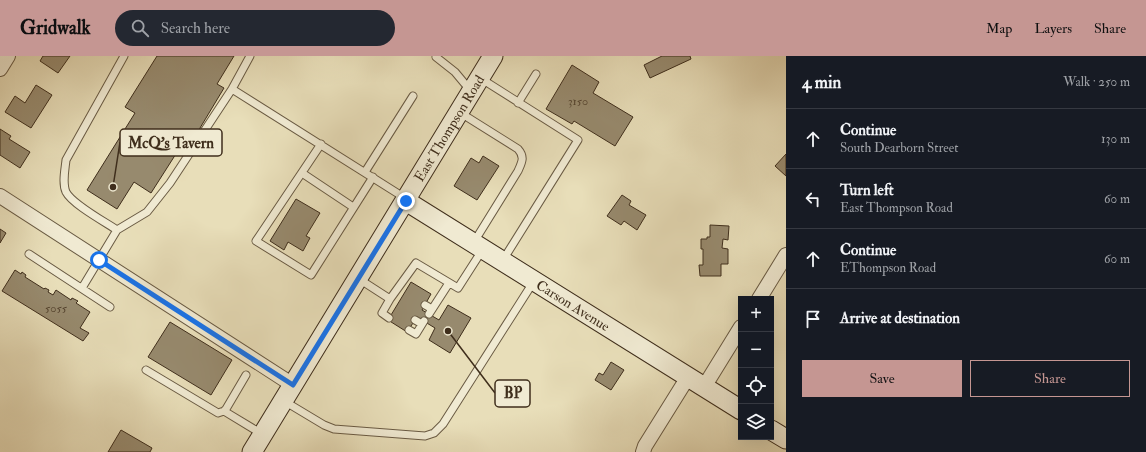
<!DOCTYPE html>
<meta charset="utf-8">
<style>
:root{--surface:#171b24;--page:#242831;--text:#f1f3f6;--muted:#9ea1a6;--line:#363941;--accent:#c59692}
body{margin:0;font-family:"IM FELL Double Pica",serif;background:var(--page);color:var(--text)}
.controls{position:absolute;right:12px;bottom:12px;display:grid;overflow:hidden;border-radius:0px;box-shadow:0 4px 16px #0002}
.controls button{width:36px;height:36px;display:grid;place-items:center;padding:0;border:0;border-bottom:1px solid var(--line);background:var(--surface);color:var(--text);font:20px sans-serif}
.stop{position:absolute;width:12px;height:12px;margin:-9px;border:3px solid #1a73e8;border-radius:50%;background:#fff}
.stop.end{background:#1a73e8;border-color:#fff;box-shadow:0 1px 4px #0008}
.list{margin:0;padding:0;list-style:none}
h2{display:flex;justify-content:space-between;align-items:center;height:52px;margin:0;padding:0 16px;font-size:17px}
h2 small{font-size:13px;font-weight:400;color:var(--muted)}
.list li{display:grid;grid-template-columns:26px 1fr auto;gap:12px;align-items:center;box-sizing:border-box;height:60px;padding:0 16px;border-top:1px solid var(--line)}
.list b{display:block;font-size:15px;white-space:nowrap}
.list p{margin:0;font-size:13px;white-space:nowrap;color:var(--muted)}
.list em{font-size:13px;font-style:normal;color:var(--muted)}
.actions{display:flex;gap:8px;padding:12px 16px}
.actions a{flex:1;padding:9px 0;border:1px solid var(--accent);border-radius:0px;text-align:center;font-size:14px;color:var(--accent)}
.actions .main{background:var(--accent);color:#111}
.icon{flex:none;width:22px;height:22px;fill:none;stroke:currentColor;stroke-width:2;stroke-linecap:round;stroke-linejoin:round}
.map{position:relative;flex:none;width:786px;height:396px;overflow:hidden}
header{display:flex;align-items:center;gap:24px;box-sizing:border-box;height:56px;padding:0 20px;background:var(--accent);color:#111}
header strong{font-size:19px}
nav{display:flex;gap:22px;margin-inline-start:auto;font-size:14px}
.search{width:280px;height:36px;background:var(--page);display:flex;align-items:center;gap:10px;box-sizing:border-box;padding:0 14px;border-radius:22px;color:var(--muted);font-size:15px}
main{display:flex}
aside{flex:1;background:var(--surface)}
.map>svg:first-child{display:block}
.building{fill:#978a6e;stroke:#3f2e1c}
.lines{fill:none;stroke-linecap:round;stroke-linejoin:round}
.service-casing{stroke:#695a43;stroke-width:9}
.minor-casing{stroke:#695a43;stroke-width:16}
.secondary-casing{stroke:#3f2e1c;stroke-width:21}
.service{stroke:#f0ead2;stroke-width:7}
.minor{stroke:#f0ead2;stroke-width:14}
.secondary{stroke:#f0ead2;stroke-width:19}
.route{stroke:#1a73e8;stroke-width:5}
.labels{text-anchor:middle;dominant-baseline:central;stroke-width:3;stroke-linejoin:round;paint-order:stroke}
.number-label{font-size:12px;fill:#554530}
.street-label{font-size:14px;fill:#3f2e1c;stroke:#f0ead2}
.leader{fill:none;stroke:#3f2e1c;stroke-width:1.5}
.callout-dot{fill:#3f2e1c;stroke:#f0ead2;stroke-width:1.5}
.callout{fill:#f0ead2;stroke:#3f2e1c;stroke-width:1.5}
.callout-label{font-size:15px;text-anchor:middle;font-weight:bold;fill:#3f2e1c}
</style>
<header>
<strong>Gridwalk</strong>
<div class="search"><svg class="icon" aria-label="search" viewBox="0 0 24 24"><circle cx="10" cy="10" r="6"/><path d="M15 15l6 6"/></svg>Search here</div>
<nav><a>Map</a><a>Layers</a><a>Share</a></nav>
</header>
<main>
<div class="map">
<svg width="786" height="396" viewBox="0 0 786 396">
<rect width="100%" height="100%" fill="#e8deb9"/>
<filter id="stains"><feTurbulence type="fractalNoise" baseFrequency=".005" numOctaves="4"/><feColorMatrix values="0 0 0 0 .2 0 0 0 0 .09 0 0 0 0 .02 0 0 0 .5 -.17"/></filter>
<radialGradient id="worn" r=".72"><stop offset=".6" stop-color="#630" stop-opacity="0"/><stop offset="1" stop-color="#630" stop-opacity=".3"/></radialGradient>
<!-- building -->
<path class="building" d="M43 0H70L58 17 40 5Z
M157 0H234L217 28 224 32 194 82 188 79 151 137 134 126 117 153 87 134 135 57 125 51Z
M662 0H690L691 3 650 22 644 9Z
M572 9 599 26 593 37 633 61 615 90 574 65 572 68 546 53Z
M36 29 52 39 31 72 5 56 15 40 25 47Z
M0 73 11 80 9 83 30 96 20 112 0 99Z
M786 98V120L775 110Z
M483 100 499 110 477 144 454 130 471 102 479 107Z
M622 139 631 145 629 149 646 159 637 174 624 165 621 169 607 160Z
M296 143 320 157 306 180 310 182 303 195 288 186 284 194 270 185Z
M710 169 729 170 728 184 723 183 722 192 728 193V208H721V220H700L699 209H703V193H701V183H707V181H710Z
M0 173 6 177 0 187Z
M15 214 21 218 22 216 26 219 25 221 44 233 45 232 49 234 48 236 53 239 56 234 71 244 72 242 78 245 76 247 90 256 80 272 89 277 83 285 2 235Z
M411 226 431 238 422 254 439 264 448 249 471 262 450 297 429 284 435 272 417 261 407 276 388 264Z
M170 266 232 304 211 339 148 301Z
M611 306 624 314 611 334 595 324 599 317 603 319Z
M121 374 152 392 150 396H108Z"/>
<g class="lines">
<!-- service casing -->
<g class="service-casing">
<path id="service" d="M436 1 455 16 470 34
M480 22 578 84 503 204
M232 33 405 142
M518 47 536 18
M459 56 518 93C525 101 522 106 518 115L474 186
M321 88 256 185 311 219 373 121
M365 116 413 40
M302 117 353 151
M117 174C105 166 72 148 66 136 62 127 65 114 66 104L124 0
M29 198 110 251
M359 223 390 243 416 207 458 232 483 193
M82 232 117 174 147 156 170 127 232 33 250 0
M425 249 432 253
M429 258 449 227
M389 262 382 257 390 243
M415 264 422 268
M409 274 416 278 424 265
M146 314 218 357 224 355 226 353 246 319
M284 345 324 369 334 373 425 380 434 377 443 368 534 225
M224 355 262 378"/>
</g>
<!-- minor casing -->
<g class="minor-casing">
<path id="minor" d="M0 13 8 0
M0 140 293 329
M759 243 786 199
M704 331 741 271
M643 396 645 390 688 321"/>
</g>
<!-- secondary casing -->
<g class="secondary-casing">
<g id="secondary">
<path id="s1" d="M406 145 741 354"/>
<path d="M771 374 786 383"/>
<path id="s2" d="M252 396 493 0"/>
</g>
</g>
<!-- service -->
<use href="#service" class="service"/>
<!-- minor -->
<use href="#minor" class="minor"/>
<!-- secondary -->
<use href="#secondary" class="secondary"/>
</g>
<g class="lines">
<!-- route -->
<path class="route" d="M99 204 293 329 406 145"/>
</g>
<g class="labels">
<!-- number labels -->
<g class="number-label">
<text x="578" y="45">3150</text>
<text x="56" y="252">5055</text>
</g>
<!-- street labels -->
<g class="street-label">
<text stroke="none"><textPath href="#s2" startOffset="379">East Thompson Road</textPath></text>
<text stroke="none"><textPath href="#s1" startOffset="197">Carson Avenue</textPath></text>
</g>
</g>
<!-- callouts -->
<path class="leader" d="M113 131L120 86M448 275L495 337"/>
<g class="callout-dot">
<circle cx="113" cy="131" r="4"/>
<circle cx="448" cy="275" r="4"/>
</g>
<g class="callout">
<rect x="120" y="73" width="102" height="27" rx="4"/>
<rect x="495" y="324" width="35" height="27" rx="4"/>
</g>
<g class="callout-label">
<text x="171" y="92">McQ's Tavern</text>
<text x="513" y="342">BP</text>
</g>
<rect width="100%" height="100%" filter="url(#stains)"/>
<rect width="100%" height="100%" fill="url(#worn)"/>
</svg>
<div class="controls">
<button>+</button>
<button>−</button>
<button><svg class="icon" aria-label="locate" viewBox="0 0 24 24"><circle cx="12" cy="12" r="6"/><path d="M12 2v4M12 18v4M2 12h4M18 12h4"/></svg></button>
<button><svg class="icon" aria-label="layers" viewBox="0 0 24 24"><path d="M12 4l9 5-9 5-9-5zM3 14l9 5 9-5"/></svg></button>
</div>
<div class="stop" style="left:99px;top:204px"></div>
<div class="stop end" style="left:406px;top:145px"></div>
</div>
<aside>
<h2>4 min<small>Walk · 250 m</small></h2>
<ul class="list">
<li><svg class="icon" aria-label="ahead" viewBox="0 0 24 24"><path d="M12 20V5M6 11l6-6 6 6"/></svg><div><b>Continue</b><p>South Dearborn Street</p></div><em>130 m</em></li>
<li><svg class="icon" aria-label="left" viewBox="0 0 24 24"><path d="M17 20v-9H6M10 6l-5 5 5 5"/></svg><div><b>Turn left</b><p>East Thompson Road</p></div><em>60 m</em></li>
<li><svg class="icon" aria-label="ahead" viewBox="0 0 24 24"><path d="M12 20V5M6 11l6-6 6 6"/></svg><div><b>Continue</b><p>EThompson Road</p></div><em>60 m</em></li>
<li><svg class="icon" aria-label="arrive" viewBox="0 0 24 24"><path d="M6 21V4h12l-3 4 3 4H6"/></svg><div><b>Arrive at destination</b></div></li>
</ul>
<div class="actions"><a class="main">Save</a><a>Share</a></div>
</aside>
</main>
